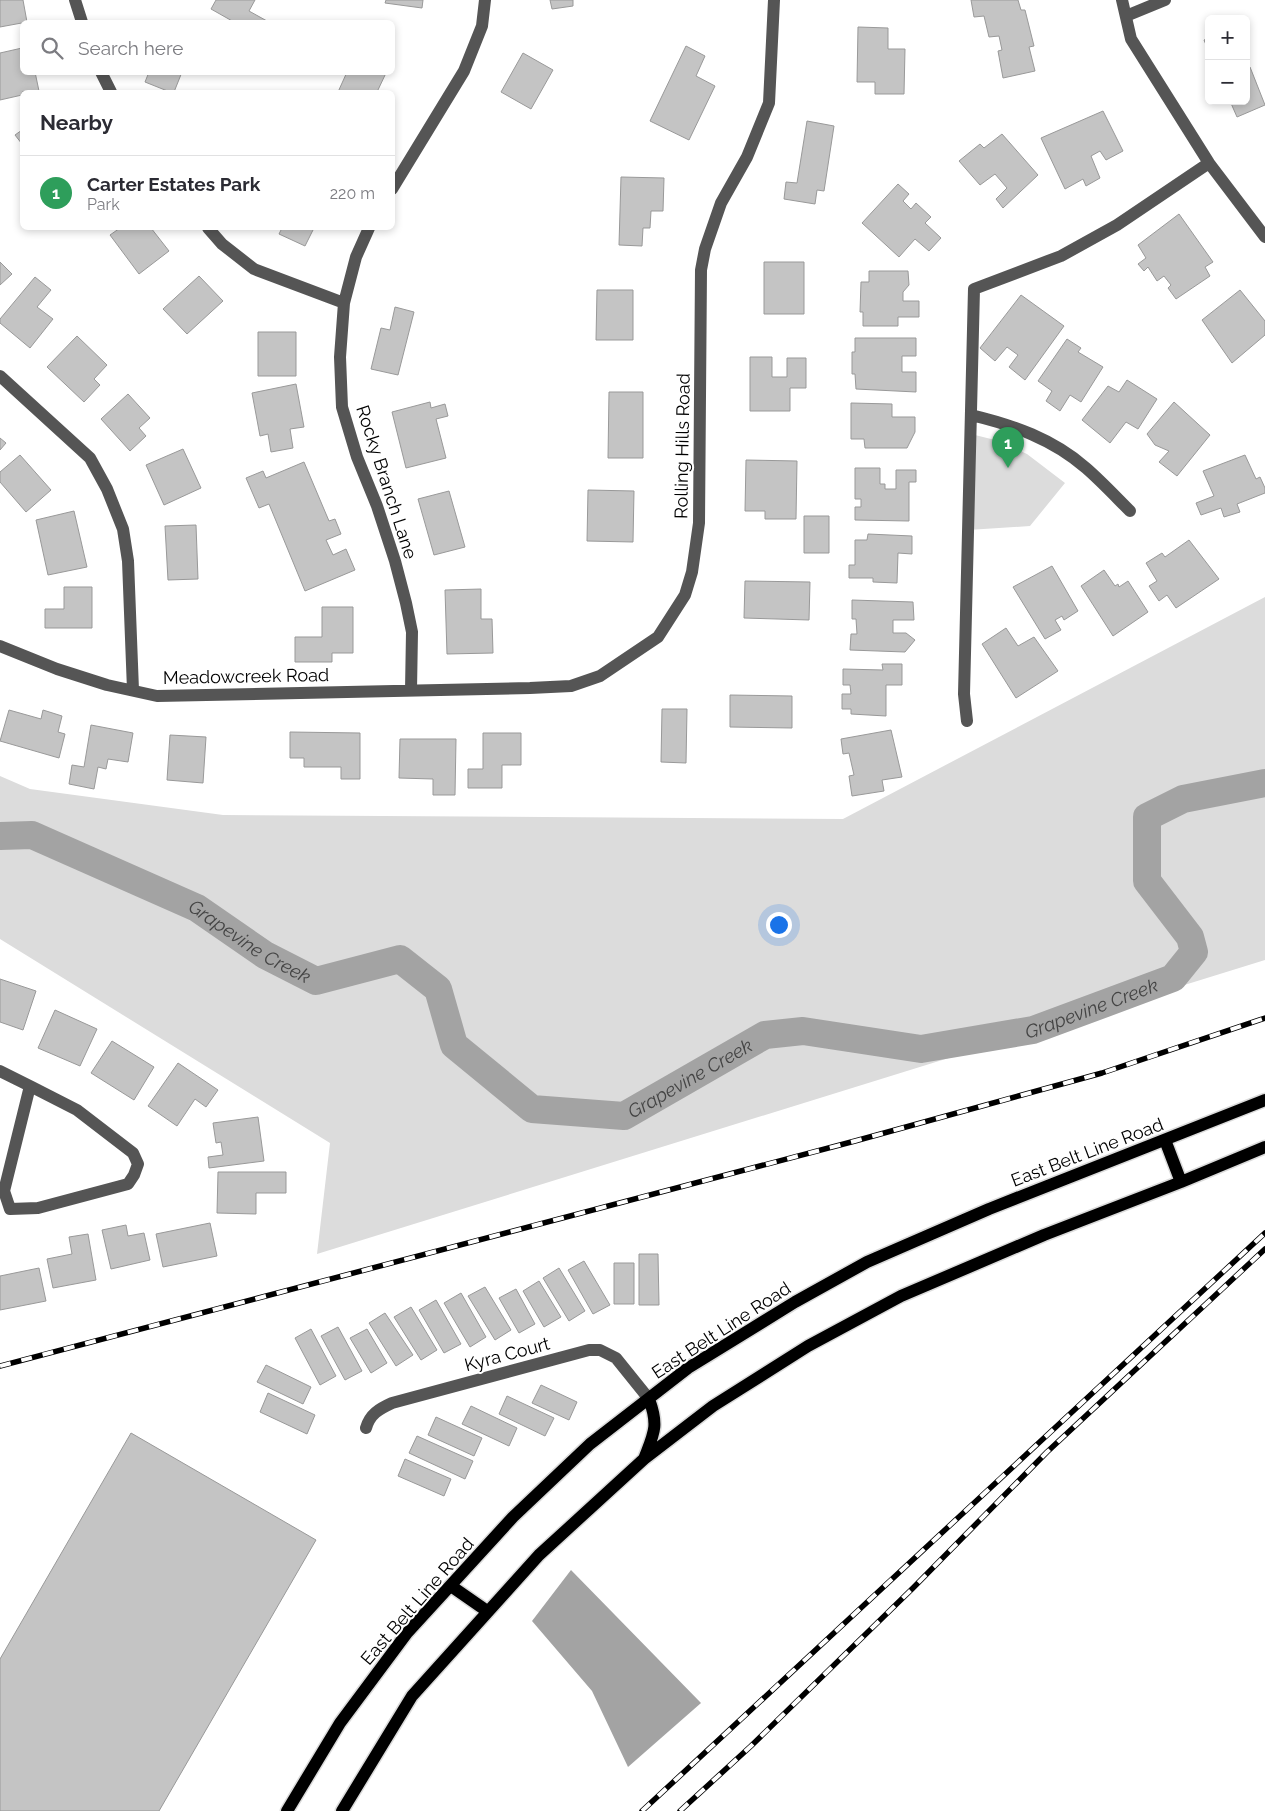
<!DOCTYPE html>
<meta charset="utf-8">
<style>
:root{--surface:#fff;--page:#f2f2f3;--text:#2b2b33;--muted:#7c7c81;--line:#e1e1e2;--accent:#2563eb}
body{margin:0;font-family:Raleway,sans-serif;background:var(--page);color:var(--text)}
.controls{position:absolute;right:15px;top:15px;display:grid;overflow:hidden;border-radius:8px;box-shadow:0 2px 8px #0003}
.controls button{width:45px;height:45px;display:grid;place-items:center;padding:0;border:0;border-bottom:1px solid var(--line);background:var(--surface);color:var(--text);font:25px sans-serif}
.you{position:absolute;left:778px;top:924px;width:18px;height:18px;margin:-12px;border:4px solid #fff;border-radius:50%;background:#1a73e8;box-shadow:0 0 0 8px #1a73e833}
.badge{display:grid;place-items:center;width:32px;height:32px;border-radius:50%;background:var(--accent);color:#fff;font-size:16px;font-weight:700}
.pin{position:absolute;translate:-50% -41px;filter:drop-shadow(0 1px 2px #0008)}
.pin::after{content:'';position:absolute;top:26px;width:18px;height:15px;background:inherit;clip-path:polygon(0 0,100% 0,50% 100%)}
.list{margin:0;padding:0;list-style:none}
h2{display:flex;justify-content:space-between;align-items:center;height:65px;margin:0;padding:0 20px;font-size:21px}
h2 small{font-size:16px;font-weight:400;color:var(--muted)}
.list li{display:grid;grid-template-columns:32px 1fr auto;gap:15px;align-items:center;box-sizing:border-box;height:75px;padding:0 20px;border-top:1px solid var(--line)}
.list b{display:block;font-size:19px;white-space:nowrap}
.list p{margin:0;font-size:16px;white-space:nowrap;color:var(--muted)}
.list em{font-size:16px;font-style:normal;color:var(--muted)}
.icon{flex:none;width:28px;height:28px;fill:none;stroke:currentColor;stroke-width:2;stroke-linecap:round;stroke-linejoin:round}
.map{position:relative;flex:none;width:1265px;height:1811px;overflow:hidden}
.search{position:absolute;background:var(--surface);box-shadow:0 2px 8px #0003;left:20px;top:20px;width:375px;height:55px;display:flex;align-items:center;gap:12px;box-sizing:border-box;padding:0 18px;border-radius:8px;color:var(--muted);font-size:19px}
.panel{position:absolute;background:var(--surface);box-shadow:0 2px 8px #0003;left:20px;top:90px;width:375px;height:140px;border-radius:8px}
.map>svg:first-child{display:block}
.green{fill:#dcdcdc}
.water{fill:#a3a3a3}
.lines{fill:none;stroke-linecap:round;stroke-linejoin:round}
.river{stroke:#a3a3a3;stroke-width:28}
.building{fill:#c4c4c4;stroke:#999}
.major-casing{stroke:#dbdbdb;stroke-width:15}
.minor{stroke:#555;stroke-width:12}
.major{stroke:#000;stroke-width:12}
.rail-casing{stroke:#000;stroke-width:5.5}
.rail{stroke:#fff;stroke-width:4;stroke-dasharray:11;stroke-linecap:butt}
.labels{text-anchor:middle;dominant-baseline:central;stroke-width:4;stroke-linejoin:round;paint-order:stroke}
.street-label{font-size:18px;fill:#000;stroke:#fff}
.water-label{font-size:19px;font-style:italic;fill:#444;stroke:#fff}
</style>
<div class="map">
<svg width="1265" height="1811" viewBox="0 0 1265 1811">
<rect width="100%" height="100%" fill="#fff"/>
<!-- green -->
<path class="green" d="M971 434 999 441 1027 454 1065 483 1030 526 968 530Z
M1265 597V960L317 1254 330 1143 0 939V776L30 789 223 815 843 819Z"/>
<!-- water -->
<path class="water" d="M571 1570 701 1703 628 1767 592 1691 532 1621Z"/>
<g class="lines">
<!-- river -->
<path class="river" id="s1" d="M0 836 32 835 197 908 265 955 316 981 400 959 438 989 454 1045 532 1109 624 1116 765 1035 803 1031 921 1049 1033 1030 1173 978 1194 952 1190 937 1147 881V817L1183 799 1265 783"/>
</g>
<!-- building -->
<path class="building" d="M0 0H23L27 22 0 27Z
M216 0H255L249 11 267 21 234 22 211 9Z
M386 0H423L422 8 385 3Z
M550 0H573V6L552 9Z
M971 0H1018L1021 10H1025L1034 46 1029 47 1035 71 1003 78 998 51 1002 50 999 36 989 37 984 16 974 17Z
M858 27 888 28V49H905L904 94H875V82H857Z
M1209 38V52L1204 40Z
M686 46 705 56 696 76 715 86 689 140 650 121Z
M22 48V72H35L39 91 22 92V95L0 100V53Z
M523 53 553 70 531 109 501 92Z
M1250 67 1265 105 1237 117 1230 101H1246V69Z
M149 72H182L174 92H170L145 82Z
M347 72H385L386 73 377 92H338Z
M1103 111 1123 151 1106 160 1100 151 1091 156 1100 178 1086 186 1083 179 1065 189 1041 138Z
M807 121 834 126 824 191 817 190 815 204 784 199 786 182 797 183Z
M22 130V144L15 135Z
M1002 134 1038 175 1003 208 996 199 1007 188 995 174 980 185 959 161 980 144 984 148Z
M621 177 664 178 663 211H651L650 228H643L642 246 619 245Z
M898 184 909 194 903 201 911 209 916 203 931 217 925 223 941 238 929 251 915 239 899 257 862 223Z
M1179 214 1213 262 1205 267 1210 276 1176 299 1168 288 1171 285 1164 276 1157 281 1148 267 1144 271 1138 264 1146 258 1138 245Z
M120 228H151L169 251 139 274 110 235Z
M282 228H314L305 246 279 234Z
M0 262 12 274 0 285Z
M764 262H804V314H764Z
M869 271H908L909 285 903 292V301H919V317H898V326H863V312H860L861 282H869Z
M199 276 223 301 187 334 163 309Z
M35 277 51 290 37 307 53 319 30 348 0 323V319Z
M597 290H633V340H596Z
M1240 290 1265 321V335L1232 363 1202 320Z
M1021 295 1064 326 1025 380 1009 367 1018 355 1007 347 995 361 980 348Z
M395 307 414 312 398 375 371 369 381 328 390 330Z
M258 332H296V376H258Z
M77 336 107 365 94 379 100 385 84 402 47 367Z
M855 338H916V356H902V372H916V392L856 389 855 374H852V352H855Z
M1067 339 1081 348 1078 352 1103 367 1081 402 1070 395 1060 411 1046 401 1052 391 1038 381Z
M750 357H772V377H787V358H806V388H790V411H750Z
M1127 380 1157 399 1138 429 1126 422 1110 443 1082 420 1108 386 1119 392Z
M296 384 304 427 290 429 293 448 271 452 268 434 260 436 252 393Z
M609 392H643V458H608Z
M128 394 150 418 139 428 146 436 130 451 101 419Z
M430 402 431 408 445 404 448 416 436 419 446 458 406 468 392 412Z
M1174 402 1210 435 1177 476 1159 462 1169 451 1155 445 1147 434Z
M851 403 892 404V417H915V432L907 448H865L864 439H851Z
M0 438 6 443 0 450Z
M183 449 201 488 164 505 146 465Z
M20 455 51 490 26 512 0 482V472Z
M1245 455 1256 479 1260 477 1265 488V493L1237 504 1240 512 1224 517 1221 508 1201 515 1196 503 1214 496 1203 471Z
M746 460 797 461 796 519H765V511H745Z
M304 462 329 521 335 519 341 534 326 540 333 555 346 549 355 570 305 591 269 504 259 508 246 478 263 471 266 478Z
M855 468H880V484H885V489H896V470H916V482H909V521L855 520V507H861V499H855Z
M588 490 634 491 633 542 587 541Z
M449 491 465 547 434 555 418 499Z
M74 511 87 567 48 575 36 520Z
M804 516H829V553H804Z
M196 525 198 579 168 580 165 526Z
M868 534 912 536V554L898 553 897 583 873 582V578H849V565H855V540H867Z
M1189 540 1219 579 1176 608 1167 595 1159 601 1149 586 1157 581 1146 563 1162 553 1165 557Z
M1052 566 1078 611 1064 620 1062 616 1055 620 1061 630 1045 639 1013 587Z
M1104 570 1115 586 1118 584 1119 587 1128 581 1148 612 1113 636 1081 586Z
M745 581 810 582 809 620 744 618Z
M64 587H92V628H45V609H64Z
M481 589V619H492L493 653 447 654 445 590Z
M852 600 913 602 914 620H893V633H906L915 640 905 652 850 650 851 634H857L856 619H852Z
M322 607H353V653H332V662H295V637H322Z
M1006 628 1018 646 1034 637 1058 671 1016 698 982 644Z
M882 664H902V685H886V716L851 714V709H842V694H851L850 685H843V669L883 670Z
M730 695 792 696V728L730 727Z
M662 709H687L686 763 661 762Z
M9 710 41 719 43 710 62 716 58 732 65 734 59 758 0 741Z
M91 725 133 733 128 762 108 759 106 769 98 767 94 789 69 784 72 765 84 767Z
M891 730 902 777 882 780 884 791 852 796 849 776 854 775 849 753 843 754 841 739Z
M290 732 360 733V779H341V767H304V758H290Z
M483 733H521V765H502V788H468V769H483Z
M170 735 206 737 203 783 167 780Z
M400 739H456L455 795H433V779L399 778Z
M0 979 36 991 23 1030 0 1022Z
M55 1010 97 1029 80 1066 38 1048Z
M112 1041 154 1067 134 1100 91 1073Z
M178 1063 218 1090 206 1107 195 1099 177 1126 148 1106Z
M258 1117 264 1161 209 1168 208 1157 223 1155 221 1142 216 1143 213 1123Z
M218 1172H286V1193H256V1214L217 1213Z
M210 1223 217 1256 163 1267 156 1234Z
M126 1225 128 1236 144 1233 150 1260 111 1269 102 1230Z
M88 1234 96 1280 53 1288 47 1259 72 1254 69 1237Z
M639 1254H658L659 1305H639Z
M584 1261 610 1305 593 1314 568 1270Z
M614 1263H634V1304H614Z
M39 1268 46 1301 0 1310V1276Z
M559 1268 585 1311 569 1321 543 1278Z
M539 1281 561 1317 544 1327 523 1291Z
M485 1287 511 1330 495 1340 468 1296Z
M516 1289 535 1324 519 1333 499 1298Z
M461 1293 486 1337 470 1347 444 1303Z
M436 1300 461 1344 444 1353 419 1310Z
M411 1307 437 1350 421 1360 394 1317Z
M385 1313 413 1355 396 1366 369 1323Z
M338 1327 362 1371 345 1380 321 1336Z
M311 1329 336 1376 320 1385 295 1338Z
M367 1329 387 1363 371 1373 350 1338Z
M266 1365 311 1387 303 1404 257 1382Z
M541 1385 577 1402 569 1420 532 1403Z
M268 1393 315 1415 307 1434 260 1412Z
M507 1396 554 1418 545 1436 499 1414Z
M471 1406 517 1428 509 1446 462 1424Z
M436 1417 482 1438 474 1456 428 1435Z
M131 1433 316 1540 159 1811H0V1659Z
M417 1436 473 1461 465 1479 409 1453Z
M405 1459 451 1479 444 1496 398 1476Z"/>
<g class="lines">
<!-- major casing -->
<g class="major-casing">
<path id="major" d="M1165 1140 1181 1182
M644 1459C654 1433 659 1426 649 1399
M451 1586 487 1611
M287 1811 340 1723 407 1633 513 1517 590 1444 688 1368 795 1302 867 1262 989 1209 1265 1100
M342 1811 412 1696 539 1555 644 1459 713 1406 808 1346 901 1296 1044 1235 1181 1182 1265 1147"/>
</g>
<!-- minor -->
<path class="minor" d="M75 0 82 22
M1122 0 1131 39 1209 163 1265 237
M1126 16 1165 0
M101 72 111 92
M392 189 464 71 482 26 485 0
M208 228 222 244 254 269 344 303
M369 228 356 257 344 303 340 357 342 407 357 457 377 506 395 561 406 603 412 632 411 690
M0 376 90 458 107 489 123 529 128 561 133 690
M971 415C1013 425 1053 439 1086 468 1101 481 1115 496 1130 511
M0 646 57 669 107 685 157 696 530 688 571 686 600 676 658 637 685 595 692 572 699 523 701 270 705 249 721 203 747 157 769 103 774 0
M967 721 964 694 974 289 1061 256 1117 225 1209 163
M0 1071 30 1086
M30 1086 77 1110 133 1153 138 1164 134 1175 128 1184 38 1208 10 1209 4 1191Z
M366 1428C370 1414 379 1409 392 1403L589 1350H600L616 1358 649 1399"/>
<!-- major -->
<use href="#major" class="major"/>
<!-- rail casing -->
<g class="rail-casing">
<path id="rail" d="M0 1366 855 1141 1102 1073 1265 1018
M642 1811 1265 1233
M680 1811 751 1746 913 1588 1047 1452 1265 1249"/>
</g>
<!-- rail -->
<use href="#rail" class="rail"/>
</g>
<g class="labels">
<!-- street labels -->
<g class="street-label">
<text transform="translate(682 446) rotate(-89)">Rolling Hills Road</text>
<text transform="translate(387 482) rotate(72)">Rocky Branch Lane</text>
<text transform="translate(246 676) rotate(-1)">Meadowcreek Road</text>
<text transform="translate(1087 1152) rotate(-21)">East Belt Line Road</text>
<text transform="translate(721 1330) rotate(-33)">East Belt Line Road</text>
<text transform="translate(507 1354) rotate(-15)">Kyra Court</text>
<text transform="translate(417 1601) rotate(-49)">East Belt Line Road</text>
</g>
<!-- water labels -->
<g class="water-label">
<text stroke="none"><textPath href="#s1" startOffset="275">Grapevine Creek</textPath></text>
<text stroke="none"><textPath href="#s1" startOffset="1235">Grapevine Creek</textPath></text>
<text stroke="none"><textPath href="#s1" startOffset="815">Grapevine Creek</textPath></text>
</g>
</g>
</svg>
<div class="controls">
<button>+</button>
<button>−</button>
</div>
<div class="you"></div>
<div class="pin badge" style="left:1008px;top:468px;background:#2e9e5b">1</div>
<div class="search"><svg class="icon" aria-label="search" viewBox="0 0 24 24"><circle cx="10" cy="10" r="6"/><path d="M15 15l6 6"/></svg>Search here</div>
<section class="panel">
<h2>Nearby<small></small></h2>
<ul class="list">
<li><span class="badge" style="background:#2e9e5b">1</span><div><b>Carter Estates Park</b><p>Park</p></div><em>220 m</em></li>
</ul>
</section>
</div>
